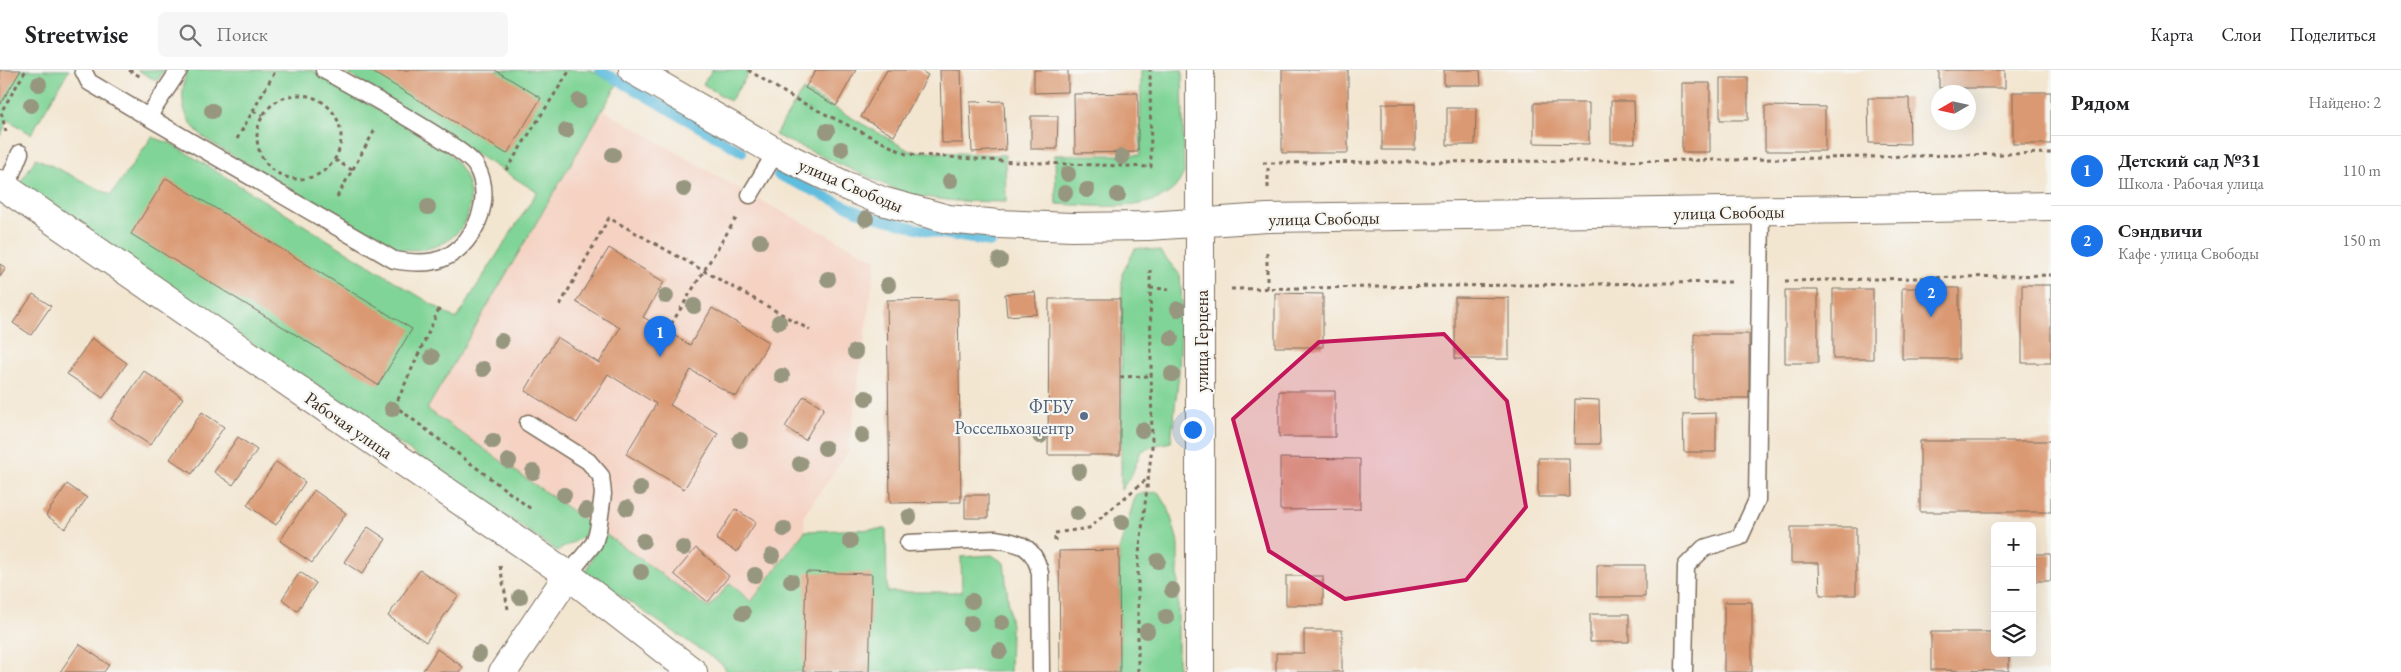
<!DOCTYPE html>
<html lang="ru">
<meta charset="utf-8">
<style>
:root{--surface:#fff;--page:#f6f6f6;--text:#202124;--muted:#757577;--line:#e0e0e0;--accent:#1a73e8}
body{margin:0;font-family:"EB Garamond",serif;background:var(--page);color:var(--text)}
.controls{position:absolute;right:15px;bottom:15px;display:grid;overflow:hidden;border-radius:8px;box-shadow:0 5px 20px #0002}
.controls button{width:45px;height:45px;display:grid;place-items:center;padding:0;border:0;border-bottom:1px solid var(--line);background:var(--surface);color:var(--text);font:25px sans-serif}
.compass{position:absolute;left:1931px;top:15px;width:45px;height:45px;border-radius:50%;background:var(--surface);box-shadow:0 5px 20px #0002;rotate:261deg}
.you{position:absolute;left:1192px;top:359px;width:18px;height:18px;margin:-12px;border:4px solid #fff;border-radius:50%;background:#1a73e8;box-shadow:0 0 0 8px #1a73e833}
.badge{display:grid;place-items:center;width:32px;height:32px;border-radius:50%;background:var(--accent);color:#fff;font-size:16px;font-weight:700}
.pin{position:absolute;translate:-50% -41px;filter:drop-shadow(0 1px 2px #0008)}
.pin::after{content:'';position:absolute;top:26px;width:18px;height:15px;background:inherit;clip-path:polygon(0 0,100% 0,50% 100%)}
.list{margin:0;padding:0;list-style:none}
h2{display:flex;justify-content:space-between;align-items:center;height:65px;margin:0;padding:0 20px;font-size:21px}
h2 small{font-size:16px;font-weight:400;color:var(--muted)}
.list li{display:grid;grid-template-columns:32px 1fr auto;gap:15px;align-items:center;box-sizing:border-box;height:70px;padding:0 20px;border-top:1px solid var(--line)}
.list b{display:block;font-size:19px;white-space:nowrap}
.list p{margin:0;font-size:16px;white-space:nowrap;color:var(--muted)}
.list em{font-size:16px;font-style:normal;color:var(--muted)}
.icon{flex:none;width:28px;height:28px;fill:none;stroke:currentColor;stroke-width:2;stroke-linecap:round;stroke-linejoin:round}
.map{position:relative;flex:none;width:2051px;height:602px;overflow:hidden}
header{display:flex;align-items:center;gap:30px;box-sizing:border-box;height:70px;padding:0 25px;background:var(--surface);border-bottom:1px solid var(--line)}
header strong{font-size:24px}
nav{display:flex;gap:28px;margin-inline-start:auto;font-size:18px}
.search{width:350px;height:45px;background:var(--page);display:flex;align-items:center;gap:12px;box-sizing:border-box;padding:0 18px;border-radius:8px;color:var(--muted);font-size:19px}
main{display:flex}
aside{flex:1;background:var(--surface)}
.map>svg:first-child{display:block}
.built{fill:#f5d2c2}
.green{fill:#80d497;stroke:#5e7f5a}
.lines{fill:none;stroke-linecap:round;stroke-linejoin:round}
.stream{stroke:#60bdde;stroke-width:10}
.building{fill:#da9972}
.lane-casing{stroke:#7b6c5d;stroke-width:19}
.street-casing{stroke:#7b6c5d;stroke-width:30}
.path{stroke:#7b6c5d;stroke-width:3;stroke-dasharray:4 4;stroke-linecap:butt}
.lane{stroke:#fff;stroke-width:16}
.street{stroke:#fff;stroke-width:28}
.tree{fill:#97967f}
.marked{fill:#c2185b;fill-opacity:0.2;stroke:#c2185b;stroke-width:4;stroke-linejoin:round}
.service-dot{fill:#5c6f8a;stroke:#f6f6f2;stroke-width:2}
.labels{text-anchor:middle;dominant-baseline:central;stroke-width:4.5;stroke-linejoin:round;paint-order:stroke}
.street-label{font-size:18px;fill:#3b2a1e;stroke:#f6f6f2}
.service-label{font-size:18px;fill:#4e5e75;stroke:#f6f6f2;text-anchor:end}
</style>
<header>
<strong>Streetwise</strong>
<div class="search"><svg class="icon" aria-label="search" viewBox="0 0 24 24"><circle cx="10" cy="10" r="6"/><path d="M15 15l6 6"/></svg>Поиск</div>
<nav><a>Карта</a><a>Слои</a><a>Поделиться</a></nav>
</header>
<main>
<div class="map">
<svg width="2051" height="602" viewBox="0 0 2051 602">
<rect width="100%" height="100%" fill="#f6f6f2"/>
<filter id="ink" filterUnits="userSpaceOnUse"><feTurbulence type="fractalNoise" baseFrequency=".02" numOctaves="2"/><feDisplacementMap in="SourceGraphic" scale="10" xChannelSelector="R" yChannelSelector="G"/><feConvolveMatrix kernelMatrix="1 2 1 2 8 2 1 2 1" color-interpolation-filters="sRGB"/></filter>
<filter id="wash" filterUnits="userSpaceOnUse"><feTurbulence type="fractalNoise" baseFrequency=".0096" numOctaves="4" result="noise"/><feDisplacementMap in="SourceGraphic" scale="20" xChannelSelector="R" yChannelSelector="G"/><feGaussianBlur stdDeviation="1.12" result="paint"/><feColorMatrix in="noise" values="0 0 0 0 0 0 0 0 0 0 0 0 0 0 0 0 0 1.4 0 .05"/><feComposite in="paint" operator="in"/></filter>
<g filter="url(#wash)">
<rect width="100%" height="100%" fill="#f3e6d1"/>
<!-- built -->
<path class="built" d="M602 39 750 125 876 190 848 382 804 445 805 461 751 532 730 513 709 538 427 339Z"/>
<!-- green -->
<path class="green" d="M0 0H69L31 64 8 50 0 66Z
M137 0H164L157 11Z
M187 0H312L445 80C498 126 461 195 392 177L218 77C186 58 176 36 187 0Z
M342 0H591L617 15 427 339 598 459 557 481 19 115 36 88 111 125 152 67 172 74 456 249 537 122Z
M712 0H751L730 31 703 14Z
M1141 0H1182L1184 103C1180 110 1177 117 1170 122 1143 143 1088 135 1056 134L1055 85H1140Z
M803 20 910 81 1005 85 1006 132 955 131 908 125 775 65Z
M1142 178 1160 181 1180 205 1182 232 1179 303 1171 372 1157 375 1141 381 1132 404 1121 420 1122 204 1135 179Z
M1158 422 1168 437 1178 472V602H1120L1119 480 1136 424Z
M886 459 887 522H962L961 487 992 485 1004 493 1011 557 1010 602H727L723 595 585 502 605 464 709 538 730 513 751 532 805 461Z"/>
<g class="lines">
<!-- stream -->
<path class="stream" d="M600 0 742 82
M778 105 866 145 936 163 991 172"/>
</g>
<g id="blocks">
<!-- building -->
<path class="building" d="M0 0H21L0 35Z
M369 0H495L541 28 507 84Z
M816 0H856L836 36 805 18Z
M887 0H920L928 5 894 66 861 47Z
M940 0H961L963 73H942Z
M1034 0H1068V22L1034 23Z
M1282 0H1348V83H1282Z
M1444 0H1480L1481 15H1444Z
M1939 0H2005V18H1939Z
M1720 8H1748V50H1720Z
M1682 13H1710V82H1682Z
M2013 22H2051V74H2013Z
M1138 23V82L1075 83 1074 24Z
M1868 28H1909L1910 74 1869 73Z
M1004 31 1006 80 972 82 970 32Z
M1611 31H1634L1635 73H1611Z
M1534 33H1589V74L1534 73Z
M1382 34H1415V80H1382Z
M1765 36 1825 37V81H1765Z
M1447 38H1476L1475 75H1447Z
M1031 46H1058L1057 79H1031Z
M166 108 412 259 378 315 131 164Z
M609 178 664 212 643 247 690 275 712 238 769 272 736 327 691 300 670 335 718 364 684 419 626 384 656 334 608 304 577 353 525 321 557 267 599 293 620 258 576 232Z
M0 194 6 198 0 207Z
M2022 215H2051V293H2022Z
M1902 218H1959V289H1902Z
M1833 219H1873V289H1833Z
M1785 220H1818V293H1785Z
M1035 222 1037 244 1007 246 1005 224Z
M1275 223 1323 224V277H1275Z
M33 224 51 236 31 265 13 253Z
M1455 227 1509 228V289H1455Z
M958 229 961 432 890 433 887 230Z
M1049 229H1120V385H1048Z
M1694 264H1749V328H1694Z
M92 268 127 293 103 328 67 304Z
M144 301 183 328 150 375 111 349Z
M1279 321H1335V367H1279Z
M804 326 824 338 805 370 785 357Z
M1575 329 1599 330 1600 374H1574Z
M202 342 224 357 192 404 170 389Z
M1716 343V382H1684L1683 344Z
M238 367 257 380 233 415 214 402Z
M1920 371H2051V442H1920Z
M1280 388 1360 389V439L1280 440Z
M1538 388H1569L1570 427H1538Z
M276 392 305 412 276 455 247 435Z
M67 414 87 428 65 459 46 445Z
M314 420 346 443 312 493 280 471Z
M965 425H988V448H965Z
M735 439 756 452 737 482 716 469Z
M368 457 386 469 362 504 344 492Z
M1791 457H1856V525H1820L1819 493H1791Z
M696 478 729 506 708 532 674 504Z
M1119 480 1120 602H1060L1059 481Z
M2032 484H2051V511H2032Z
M1597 495H1645V527H1597Z
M420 500 458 526 426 572 388 546Z
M300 502 316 513 297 541 282 529Z
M806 502 872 504 869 602H803Z
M1286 506H1323V535H1286Z
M1724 532H1752V602H1724Z
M1590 544H1629V572H1590Z
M1304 560H1342V602H1276V583H1304Z
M1931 562H1995V583H2009V601L1931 600Z
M79 574 109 595 104 602H60Z
M437 579 463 597 459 602H422Z"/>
</g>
</g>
<g filter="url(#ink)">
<use href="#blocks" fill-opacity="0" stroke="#7b6c5d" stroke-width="1"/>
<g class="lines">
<!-- lane casing -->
<g class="lane-casing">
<path id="lane" d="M83 0 89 12 148 47
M179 0 148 47 394 190C422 195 446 195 466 171 483 150 490 120 476 96 464 76 351 16 324 0
M6 118 20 83
M750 125 776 82
M528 353 588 391 601 406 603 424 598 460 594 473 568 505
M908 473 995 469C1021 473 1034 476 1040 503L1041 602
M1684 602 1686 496 1704 478 1740 467 1757 430 1761 141"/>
</g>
<!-- street casing -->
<g class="street-casing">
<path id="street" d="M633 0 776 82 844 115 882 131 948 149 998 154 1072 157 1148 156 1267 148 2051 136
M0 114 568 505 693 602
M503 602 568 505
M1200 602V0"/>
</g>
<!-- path -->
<path class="path" d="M129 0 143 8
M748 0 795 29 906 84 1015 92 1151 97 1150 0
M257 67a42 42 0 1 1 84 0a42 42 0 1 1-84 0Z
M253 41 263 46
M6 62 1 42 26 0
M237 69 276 0
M335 90 352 100
M1263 93 1730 90 2051 83
M506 100 570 0
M1268 118V93
M337 127 376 58
M1785 211 2051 205
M1150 218 1169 219
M1231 219 1734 212
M1267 219V179
M560 235 609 148 810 260
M439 239 395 336 531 439
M667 261 738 145
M1120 307 1151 306
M1055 471V463L1089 458 1149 407
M500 496 508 539
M1138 602V492L1152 377 1150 200"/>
<!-- lane -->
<use href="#lane" class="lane"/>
<!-- street -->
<use href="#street" class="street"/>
</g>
<!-- trees -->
<g class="tree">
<circle cx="39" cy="14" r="8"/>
<circle cx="579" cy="31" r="8"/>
<circle cx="31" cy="35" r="8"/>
<circle cx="212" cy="41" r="8"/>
<circle cx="566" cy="61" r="8"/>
<circle cx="827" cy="61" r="8"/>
<circle cx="841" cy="79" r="8"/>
<circle cx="613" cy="85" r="8"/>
<circle cx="1122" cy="87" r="8"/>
<circle cx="1068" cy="104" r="8"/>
<circle cx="950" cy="111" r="8"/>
<circle cx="684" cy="119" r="8"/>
<circle cx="1087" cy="120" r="8"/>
<circle cx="1065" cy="123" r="8"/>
<circle cx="1118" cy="125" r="8"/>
<circle cx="428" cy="137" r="8"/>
<circle cx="866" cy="149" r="8"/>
<circle cx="760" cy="171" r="8"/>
<circle cx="1000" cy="190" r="8"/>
<circle cx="828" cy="209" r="8"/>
<circle cx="888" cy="215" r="8"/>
<circle cx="666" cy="226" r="8"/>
<circle cx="694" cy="236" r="8"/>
<circle cx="1178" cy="239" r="8"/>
<circle cx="779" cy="252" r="8"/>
<circle cx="1171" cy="268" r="8"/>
<circle cx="501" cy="271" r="8"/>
<circle cx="855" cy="282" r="8"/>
<circle cx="432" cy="287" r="8"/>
<circle cx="483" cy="299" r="8"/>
<circle cx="1172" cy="304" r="8"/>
<circle cx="782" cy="306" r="8"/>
<circle cx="866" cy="328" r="8"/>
<circle cx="392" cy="339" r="8"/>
<circle cx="1142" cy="360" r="8"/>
<circle cx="862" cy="365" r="8"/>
<circle cx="1040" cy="366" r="8"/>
<circle cx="740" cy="370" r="8"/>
<circle cx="493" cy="371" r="8"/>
<circle cx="825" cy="378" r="8"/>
<circle cx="509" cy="391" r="8"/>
<circle cx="800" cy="394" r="8"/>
<circle cx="1079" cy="401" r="8"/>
<circle cx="533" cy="402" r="8"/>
<circle cx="640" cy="418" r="8"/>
<circle cx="564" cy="425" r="8"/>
<circle cx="627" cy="438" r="8"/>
<circle cx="586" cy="440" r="8"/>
<circle cx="1077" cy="443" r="8"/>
<circle cx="909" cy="447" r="8"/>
<circle cx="1122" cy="452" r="8"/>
<circle cx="784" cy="459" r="8"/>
<circle cx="643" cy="471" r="8"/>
<circle cx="850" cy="471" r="8"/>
<circle cx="683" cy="478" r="8"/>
<circle cx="772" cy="486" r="8"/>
<circle cx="1158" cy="491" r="8"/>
<circle cx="641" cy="502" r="8"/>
<circle cx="755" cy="505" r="8"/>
<circle cx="791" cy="511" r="8"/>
<circle cx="1172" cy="520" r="8"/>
<circle cx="520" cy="527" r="8"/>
<circle cx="972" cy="531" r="8"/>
<circle cx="743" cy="543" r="8"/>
<circle cx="1166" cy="547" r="8"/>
<circle cx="971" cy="553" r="8"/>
<circle cx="1002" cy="553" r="8"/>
<circle cx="1147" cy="561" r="8"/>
<circle cx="1000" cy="581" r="8"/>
<circle cx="479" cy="584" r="8"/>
</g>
</g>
<!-- marked area -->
<path class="marked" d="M1444 264 1507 331 1526 437 1466 510 1345 529 1269 481 1233 349 1319 272Z"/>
<!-- markers -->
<circle class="service-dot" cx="1084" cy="346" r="5"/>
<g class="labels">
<!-- street labels -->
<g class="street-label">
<text transform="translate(851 115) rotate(23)">улица Свободы</text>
<text transform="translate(1729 142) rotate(-1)">улица Свободы</text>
<text transform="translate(1324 148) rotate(-1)">улица Свободы</text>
<text transform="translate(1201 271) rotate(-90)">улица Герцена</text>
<text transform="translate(349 355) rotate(35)">Рабочая улица</text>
</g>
<!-- service labels -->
<g class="service-label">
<text x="1074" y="336">ФГБУ<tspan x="1074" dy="21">Россельхозцентр</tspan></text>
</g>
</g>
</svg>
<div class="controls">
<button>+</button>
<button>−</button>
<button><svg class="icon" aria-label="layers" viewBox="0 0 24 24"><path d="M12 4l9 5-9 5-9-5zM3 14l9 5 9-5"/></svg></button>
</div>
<svg class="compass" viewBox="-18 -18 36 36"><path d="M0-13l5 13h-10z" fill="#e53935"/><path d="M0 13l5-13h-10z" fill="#757577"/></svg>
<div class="you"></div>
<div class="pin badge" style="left:660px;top:287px">1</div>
<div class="pin badge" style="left:1931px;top:247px">2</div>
</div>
<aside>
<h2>Рядом<small>Найдено: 2</small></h2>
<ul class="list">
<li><span class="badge">1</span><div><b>Детский сад №31</b><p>Школа · Рабочая улица</p></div><em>110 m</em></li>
<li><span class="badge">2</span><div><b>Сэндвичи</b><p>Кафе · улица Свободы</p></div><em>150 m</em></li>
</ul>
</aside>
</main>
